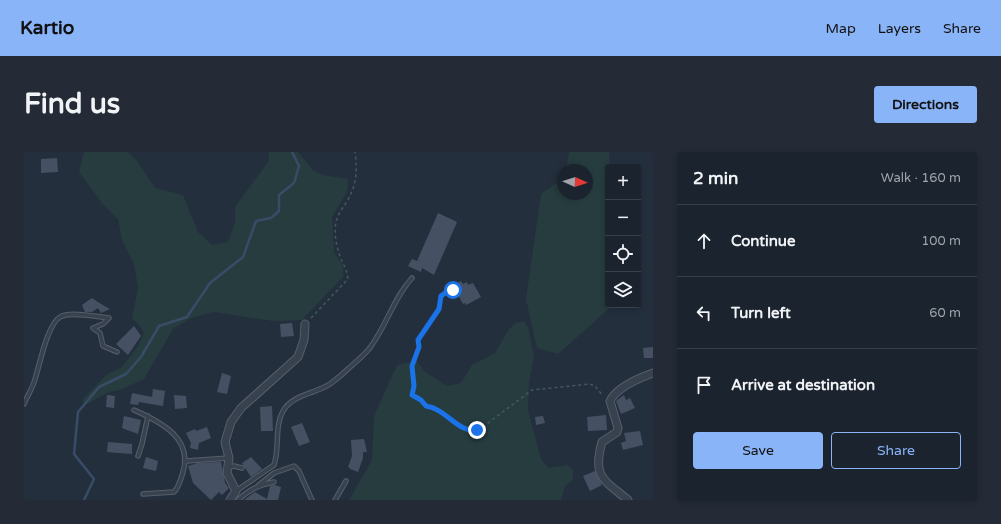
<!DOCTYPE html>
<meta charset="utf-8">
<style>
:root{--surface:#1b232e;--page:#242b36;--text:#f1f3f6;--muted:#a0a4aa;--line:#39404a;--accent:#8ab4f8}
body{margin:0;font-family:"Varela Round",sans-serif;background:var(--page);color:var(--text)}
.controls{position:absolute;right:12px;top:12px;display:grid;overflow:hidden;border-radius:4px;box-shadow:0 2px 6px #0003}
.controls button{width:36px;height:36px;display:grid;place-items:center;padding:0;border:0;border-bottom:1px solid var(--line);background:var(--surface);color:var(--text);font:20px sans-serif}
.compass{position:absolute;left:533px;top:12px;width:36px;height:36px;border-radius:50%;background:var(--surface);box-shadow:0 2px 6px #0003;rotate:93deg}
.stop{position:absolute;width:12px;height:12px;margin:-9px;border:3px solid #1a73e8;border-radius:50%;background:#fff}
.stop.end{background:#1a73e8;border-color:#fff;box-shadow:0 1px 4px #0008}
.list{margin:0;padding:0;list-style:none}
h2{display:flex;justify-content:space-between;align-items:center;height:52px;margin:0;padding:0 16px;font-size:17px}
h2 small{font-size:13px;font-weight:400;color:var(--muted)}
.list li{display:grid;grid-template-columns:26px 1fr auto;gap:12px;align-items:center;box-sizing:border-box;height:72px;padding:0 16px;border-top:1px solid var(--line)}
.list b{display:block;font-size:15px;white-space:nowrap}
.list em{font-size:13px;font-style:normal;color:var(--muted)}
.actions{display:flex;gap:8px;padding:12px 16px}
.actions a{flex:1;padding:9px 0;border:1px solid var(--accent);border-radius:4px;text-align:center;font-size:14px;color:var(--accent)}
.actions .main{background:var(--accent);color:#111}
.icon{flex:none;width:22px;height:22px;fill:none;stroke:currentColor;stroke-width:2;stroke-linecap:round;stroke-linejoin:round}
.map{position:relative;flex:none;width:629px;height:348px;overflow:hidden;border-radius:4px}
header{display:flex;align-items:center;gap:24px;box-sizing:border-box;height:56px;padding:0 20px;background:var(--accent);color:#111}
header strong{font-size:19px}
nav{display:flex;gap:22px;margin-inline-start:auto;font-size:14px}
.intro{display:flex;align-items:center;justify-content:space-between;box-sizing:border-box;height:96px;padding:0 24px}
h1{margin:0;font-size:28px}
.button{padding:10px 18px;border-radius:4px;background:var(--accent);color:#111;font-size:14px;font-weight:700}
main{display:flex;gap:24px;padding:0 24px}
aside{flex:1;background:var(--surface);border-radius:4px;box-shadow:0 2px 6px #0003}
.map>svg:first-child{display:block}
.green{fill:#263c3f}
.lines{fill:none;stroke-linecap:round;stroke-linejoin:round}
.stream{stroke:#394c67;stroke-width:2.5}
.building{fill:#455162}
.service-casing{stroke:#565f6c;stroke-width:5.5}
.minor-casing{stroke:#565f6c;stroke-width:9}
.path{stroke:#44595c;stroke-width:1.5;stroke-dasharray:3 3;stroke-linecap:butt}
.service{stroke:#38414e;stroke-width:3.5}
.minor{stroke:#38414e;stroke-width:7}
.route{stroke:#1a73e8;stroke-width:5}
</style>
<header>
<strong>Kartio</strong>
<nav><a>Map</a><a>Layers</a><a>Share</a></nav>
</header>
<div class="intro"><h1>Find us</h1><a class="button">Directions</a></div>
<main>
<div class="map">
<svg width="629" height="348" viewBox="0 0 629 348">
<rect width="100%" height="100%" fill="#242f3e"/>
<!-- green -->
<path class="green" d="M60 0H104L113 9 131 36 159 43 174 80 188 93 204 90 211 71V55L244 10 245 0H274L289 18 299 23 324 27 323 40 308 65 310 100 319 114V125L278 168 249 169 190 160 167 166 149 177 120 227 96 238 85 240 63 252 59 251V247L82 223 98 215 114 194 120 181 115 173 108 166 114 136 110 112 98 88 94 67 78 51 55 20Z
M545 0H585L586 15H584V153H589L534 202 513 196 502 147 517 42 539 26V42H563V18H542Z
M500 169 504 175 510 205 505 230 504 258 517 307 525 316 544 313 549 318V328L541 334 537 348H325L348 308 350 264 373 213 393 209 400 219 423 234 437 231 448 213 471 201 485 177 492 171Z"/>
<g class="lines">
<!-- stream -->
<path class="stream" d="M60 348 70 327 50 302 54 260 75 235 102 222 117 205 135 174 163 165 186 131 219 105 232 69 247 66 255 59V43L270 31 275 14 268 0"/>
</g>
<!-- building -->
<path class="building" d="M33 6 34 20 17 21V7Z
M414 61 433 70 410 123 398 116 397 120 384 114 388 107 393 109Z
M437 129 439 132 443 130 444 133 449 131 457 145 442 153 441 151 439 152 429 134Z
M68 146 77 152 86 157 77 161 74 156 68 160H61L58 153Z
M268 171 270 184 257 185 256 172Z
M110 174 117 184 104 203 92 192Z
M629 195V206H620L619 196Z
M198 221 207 224 203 242 193 240Z
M129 237 141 239 139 254 115 250 114 253 106 252 108 241 128 245Z
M83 243 91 244 90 256 82 255Z
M150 243 162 244 163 256 151 257Z
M600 243 602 248 606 246 611 256 597 262 592 249Z
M248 254 249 279H237L236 255Z
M582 263 583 278 564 279 563 265Z
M100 264 117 268 114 282 98 276Z
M519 264 521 271 512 273 511 265Z
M278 271 286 290 275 294 267 275Z
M183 275 187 286 175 291 174 298 166 296 167 291 162 281 171 277 172 279Z
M616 279 619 293 599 298 597 291 602 289 600 281Z
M340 287 343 300H339V306L334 320 326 317V316L324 315 328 304 327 288Z
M84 290 108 292V302L83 300Z
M122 305 134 309 132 319 119 316Z
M227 305 238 317 227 325 218 311Z
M197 310 201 331 205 336 198 343 195 340 187 348 169 331 164 314 174 311Z
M571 319 578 333 566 339 559 324Z
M250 333 257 335 254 348H220L231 340 243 347 246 334Z"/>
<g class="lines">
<!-- service casing -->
<g class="service-casing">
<path id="service" d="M0 252C3 244 9 236 11 227 16 212 23 173 36 165 46 159 74 165 85 166L79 172 69 176 76 181 79 194 93 200
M110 258C137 270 169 286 159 320 157 327 155 335 150 340L119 342
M114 304 118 292 124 264
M162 309 205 306
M204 316 210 314 218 316
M235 333 250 321 270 314 275 319 288 348
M212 339 250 313C256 296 250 275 259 259 269 242 291 242 306 232 313 227 319 222 325 216 332 210 339 204 345 197 362 175 369 147 388 126
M214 348C226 337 235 333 250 330
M311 348 322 329"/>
</g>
<!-- minor casing -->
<g class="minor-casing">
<path id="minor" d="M206 348 212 339 203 321 205 306 201 290 207 270 217 256 274 205 280 188 281 172
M604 348C580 328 568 325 578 290L593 280 594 276 586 249C593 235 615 226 629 221"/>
</g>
<!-- path -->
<path class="path" d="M435 140 425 138 417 144 415 157 394 188 395 195 388 214 390 234 388 243 397 248 402 254C419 256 431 271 446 279L460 274 508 238 566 232 571 234 579 244
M287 166 324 127C323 117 319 113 316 104 312 94 310 80 312 70 314 62 318 57 322 51 332 35 334 19 331 0"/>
<!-- service -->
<use href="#service" class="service"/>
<!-- minor -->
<use href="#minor" class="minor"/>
</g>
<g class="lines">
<!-- route -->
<path class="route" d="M429 138H425L417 144 415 157 394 188 395 195 388 214 390 234 388 243 397 248 402 254C423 257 433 281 453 278"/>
</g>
</svg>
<div class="controls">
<button>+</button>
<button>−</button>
<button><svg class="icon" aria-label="locate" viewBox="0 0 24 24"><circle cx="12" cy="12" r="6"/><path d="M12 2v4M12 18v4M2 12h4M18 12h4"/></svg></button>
<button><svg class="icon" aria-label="layers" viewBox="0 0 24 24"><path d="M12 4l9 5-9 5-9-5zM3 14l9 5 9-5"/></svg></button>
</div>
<svg class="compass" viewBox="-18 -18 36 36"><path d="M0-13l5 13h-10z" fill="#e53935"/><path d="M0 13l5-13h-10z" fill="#a0a4aa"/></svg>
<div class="stop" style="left:429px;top:138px"></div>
<div class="stop end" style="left:453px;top:278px"></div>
</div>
<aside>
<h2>2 min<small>Walk · 160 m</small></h2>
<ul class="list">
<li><svg class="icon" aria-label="ahead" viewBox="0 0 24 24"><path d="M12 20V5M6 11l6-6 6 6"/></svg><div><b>Continue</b></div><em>100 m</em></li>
<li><svg class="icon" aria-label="left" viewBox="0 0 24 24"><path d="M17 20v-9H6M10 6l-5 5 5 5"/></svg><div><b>Turn left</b></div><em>60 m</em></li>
<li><svg class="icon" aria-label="arrive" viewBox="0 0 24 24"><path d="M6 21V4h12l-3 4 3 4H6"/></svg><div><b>Arrive at destination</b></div></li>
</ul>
<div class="actions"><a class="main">Save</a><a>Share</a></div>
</aside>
</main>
